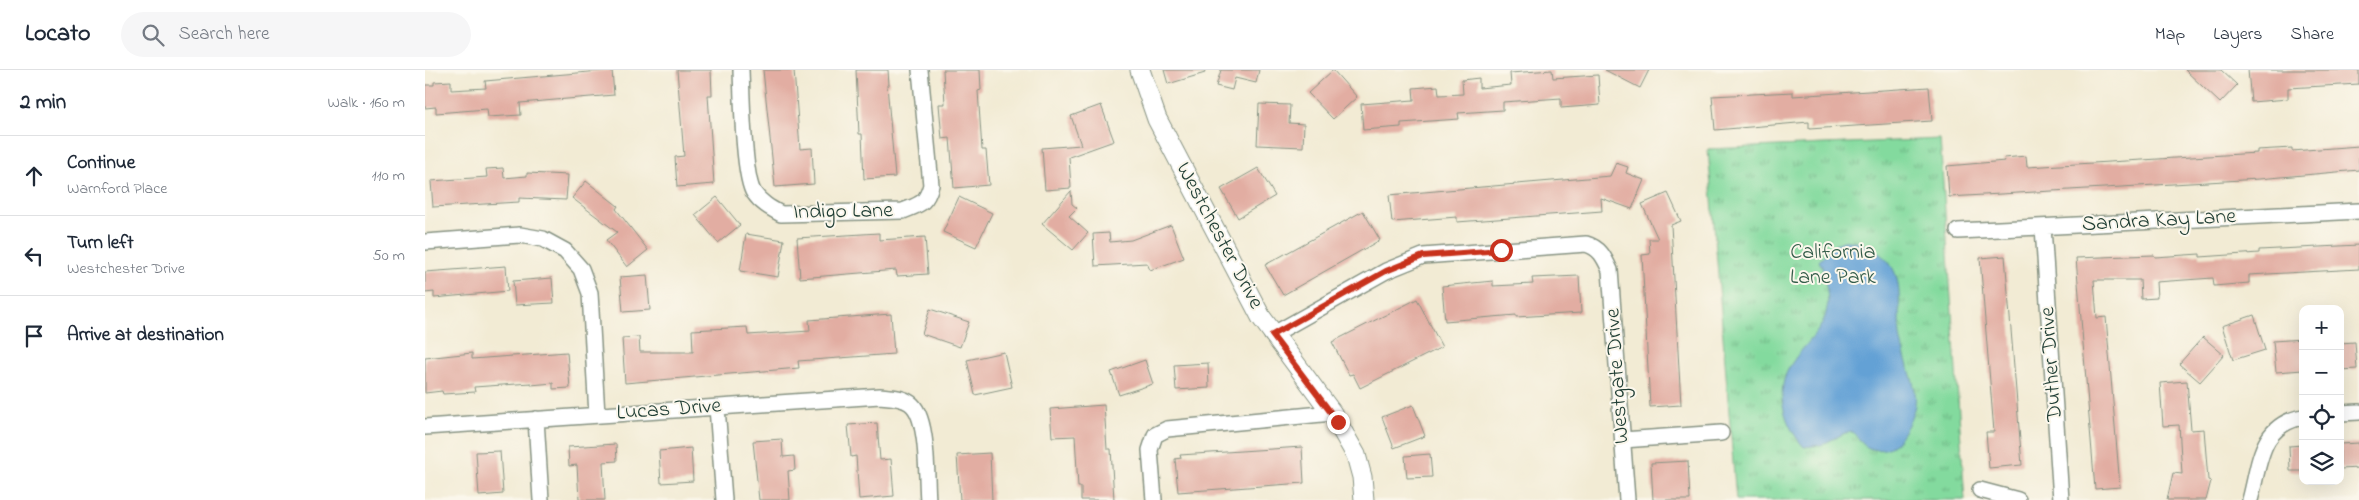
<!DOCTYPE html>
<meta charset="utf-8">
<style>
:root{--surface:#fff;--page:#f6f6f7;--text:#1f2937;--muted:#747a83;--line:#e0e1e3}
body{margin:0;font-family:"Indie Flower",sans-serif;background:var(--page);color:var(--text)}
.controls{position:absolute;right:15px;bottom:15px;display:grid;overflow:hidden;border-radius:10px;box-shadow:0 5px 20px #0002}
.controls button{width:45px;height:45px;display:grid;place-items:center;padding:0;border:0;border-bottom:1px solid var(--line);background:var(--surface);color:var(--text);font:25px sans-serif}
.stop{position:absolute;width:15px;height:15px;margin:-11px;border:4px solid #c8321e;border-radius:50%;background:#fff}
.stop.end{background:#c8321e;border-color:#fff;box-shadow:0 1px 5px #0008}
.list{margin:0;padding:0;list-style:none}
h2{display:flex;justify-content:space-between;align-items:center;height:65px;margin:0;padding:0 20px;font-size:21px}
h2 small{font-size:16px;font-weight:400;color:var(--muted)}
.list li{display:grid;grid-template-columns:32px 1fr auto;gap:15px;align-items:center;box-sizing:border-box;height:80px;padding:0 20px;border-top:1px solid var(--line)}
.list b{display:block;font-size:19px;white-space:nowrap}
.list p{margin:0;font-size:16px;white-space:nowrap;color:var(--muted)}
.list em{font-size:16px;font-style:normal;color:var(--muted)}
.icon{flex:none;width:28px;height:28px;fill:none;stroke:currentColor;stroke-width:2;stroke-linecap:round;stroke-linejoin:round}
.map{position:relative;flex:none;width:1934px;height:430px;overflow:hidden}
header{display:flex;align-items:center;gap:30px;box-sizing:border-box;height:70px;padding:0 25px;background:var(--surface);border-bottom:1px solid var(--line)}
header strong{font-size:24px}
nav{display:flex;gap:28px;margin-inline-start:auto;font-size:18px}
.search{width:350px;height:45px;background:var(--page);display:flex;align-items:center;gap:12px;box-sizing:border-box;padding:0 18px;border-radius:28px;color:var(--muted);font-size:19px}
main{display:flex}
aside{flex:1;background:var(--surface)}
.map>svg:first-child{display:block}
.park{fill:url(#park-tufts);stroke:#518c69}
.water{fill:#64a1d5;stroke:#426f84}
.building{fill:#e2ada2}
.lines{fill:none;stroke-linecap:round;stroke-linejoin:round}
.minor-casing{stroke:#889484;stroke-width:18}
.tertiary-casing{stroke:#889484;stroke-width:21}
.minor{stroke:#fff;stroke-width:15}
.tertiary{stroke:#fff;stroke-width:19}
.route{stroke:#c8321e;stroke-width:6}
.labels{text-anchor:middle;dominant-baseline:central;stroke-width:4;stroke-linejoin:round;paint-order:stroke}
.street-label{font-size:22px;fill:#1f3d34;stroke:#fbf7ec}
.park-label{font-size:22px;fill:#335c49;stroke:#fbf7ec}
</style>
<header>
<strong>Locato</strong>
<div class="search"><svg class="icon" aria-label="search" viewBox="0 0 24 24"><circle cx="10" cy="10" r="6"/><path d="M15 15l6 6"/></svg>Search here</div>
<nav><a>Map</a><a>Layers</a><a>Share</a></nav>
</header>
<main>
<aside>
<h2>2 min<small>Walk · 160 m</small></h2>
<ul class="list">
<li><svg class="icon" aria-label="ahead" viewBox="0 0 24 24"><path d="M12 20V5M6 11l6-6 6 6"/></svg><div><b>Continue</b><p>Warnford Place</p></div><em>110 m</em></li>
<li><svg class="icon" aria-label="left" viewBox="0 0 24 24"><path d="M17 20v-9H6M10 6l-5 5 5 5"/></svg><div><b>Turn left</b><p>Westchester Drive</p></div><em>50 m</em></li>
<li><svg class="icon" aria-label="arrive" viewBox="0 0 24 24"><path d="M6 21V4h12l-3 4 3 4H6"/></svg><div><b>Arrive at destination</b></div></li>
</ul>
</aside>
<div class="map">
<svg width="1934" height="430" viewBox="0 0 1934 430">
<defs>
<pattern id="park-tufts" width="24" height="20" patternUnits="userSpaceOnUse" patternTransform="scale(1.25)"><rect width="24" height="20" fill="#83da9e"/><path d="M3 7l-1-3M5 7V3M7 7l1-3M15 17l-1-3M17 17v-4M19 17l1-3" fill="none" stroke="#6bb282"/></pattern>
</defs>
<rect width="100%" height="100%" fill="#fbf7ec"/>
<filter id="ink" filterUnits="userSpaceOnUse"><feTurbulence type="fractalNoise" baseFrequency=".02" numOctaves="2"/><feDisplacementMap in="SourceGraphic" scale="10" xChannelSelector="R" yChannelSelector="G"/><feConvolveMatrix kernelMatrix="1 2 1 2 8 2 1 2 1" color-interpolation-filters="sRGB"/></filter>
<filter id="wash" filterUnits="userSpaceOnUse"><feTurbulence type="fractalNoise" baseFrequency=".0096" numOctaves="4" result="noise"/><feDisplacementMap in="SourceGraphic" scale="20" xChannelSelector="R" yChannelSelector="G"/><feGaussianBlur stdDeviation="1.12" result="paint"/><feColorMatrix in="noise" values="0 0 0 0 0 0 0 0 0 0 0 0 0 0 0 0 0 1.4 0 .05"/><feComposite in="paint" operator="in"/></filter>
<g filter="url(#wash)">
<rect width="100%" height="100%" fill="#f2ebd4"/>
<!-- park -->
<path class="park" d="M1515 69 1540 430H1311L1283 79Z"/>
<!-- water -->
<path class="water" d="M1418 171C1429 170 1437 174 1447 179 1487 200 1469 238 1476 271 1485 314 1505 327 1473 370 1467 379 1455 382 1444 378 1437 375 1434 367 1427 362L1420 363 1396 375 1379 377C1359 355 1348 320 1367 293 1379 274 1398 262 1402 239 1405 226 1399 209 1397 197L1394 191 1411 174Z"/>
<g id="blocks">
<!-- building -->
<path class="building" d="M187 0 189 25 95 33 96 45 63 47 62 39 11 43V37L0 38V15H9V12L26 11V20L61 18 60 11Z
M252 0H286L287 25H283L289 114 252 117 250 87 259 86Z
M338 0H369L375 79 387 78 389 114 350 117Z
M431 0H463L464 15H462L470 107 439 109 437 64H434Z
M518 0H555L556 20 553 21 557 80H561L564 115 529 118 525 68 517 69 514 34H520Z
M739 0H779L780 3 743 14Z
M796 0H834L831 13 810 8 807 20 791 16Z
M908 0 932 27 908 49 883 23Z
M1127 0 1128 8 1173 5 1175 35 1136 38V28L1078 32V40L1033 43 1034 49 976 53V57L938 60 936 34 989 30 988 18 1013 16 1014 25 1038 24 1037 10 1054 8V18L1086 15 1085 3Z
M1180 0H1224L1215 18Z
M1760 0H1796L1812 15 1795 33Z
M1823 0H1934V14L1863 18V29L1826 32Z
M1504 17 1507 51 1384 59V52L1290 60 1287 26 1368 22V26Z
M834 34 865 35 864 53 879 54 878 77 832 75Z
M676 35 689 71 644 87 646 118 620 120 617 78 656 75 646 46Z
M1934 76V100L1834 109 1524 127 1522 96 1580 91 1579 88 1601 86 1602 97 1832 83V80L1867 78V81Z
M1191 93 1203 97 1201 103 1219 110 1207 139 1176 128 1177 141 1032 152V147L967 152 964 125 1185 106Z
M78 98 79 108 102 106V103L143 105 141 130 94 128V132L8 137 6 111 62 107 61 99Z
M833 98 850 126 813 148 796 119Z
M161 111 193 136 191 139 223 180 202 197 181 170 192 162 147 128Z
M646 121 647 134 652 138 644 146 663 163 648 180 617 154Z
M1243 123 1256 151 1246 155 1256 335 1225 337 1217 185 1225 184 1224 169H1233L1217 134Z
M292 127 315 155 293 173 270 145Z
M534 127 567 143 551 177 518 162Z
M938 141 955 170 858 225 840 195Z
M746 155 759 188 725 200 722 193 670 196 668 164 684 163 685 172 706 170Z
M454 163V170L500 167 503 204 472 206 471 200 375 208 372 168Z
M321 164 359 170 353 207 315 201Z
M1934 175V199L1824 205V213L1789 216 1788 208 1731 212 1732 228 1716 229 1715 210H1669L1672 248 1681 247 1695 417 1670 419 1651 188 1729 185 1730 187 1775 184V187L1834 183V180Z
M1580 186 1597 395 1564 398 1561 362H1569L1555 188Z
M81 196 83 221 9 228V222L0 223V202Z
M222 205 225 240 198 242 195 207Z
M1154 206 1156 243 1091 247V245L1020 251 1017 216 1068 211V216L1108 214 1107 208Z
M127 208 129 233 90 235 88 211Z
M992 229 1017 277 935 318 928 304 924 305 907 272Z
M505 239 544 252 535 277 497 264Z
M466 244 469 284 373 291 374 298 200 313 197 268 214 267 215 282H268L267 260 322 257 323 265 385 261 384 250Z
M1829 245 1840 280 1808 290 1797 256Z
M1778 267 1799 285 1775 312 1754 294Z
M1878 269V300L1851 302 1848 271Z
M1930 272 1932 299 1915 300V273Z
M142 282 145 318 128 319V313L106 315V313L49 317 50 322 18 324 17 321 0 323V288L47 283V289Z
M579 282 587 317 550 325 542 290Z
M720 290 728 314 694 325 686 302Z
M783 293 784 318 751 320 749 295Z
M1762 311 1766 360 1779 359 1783 410 1786 411 1781 430H1742L1748 403 1757 404 1754 355 1738 356 1735 313Z
M679 335 682 379H686L689 430H656V417H653L650 366 627 367 625 339Z
M988 335 1000 366 969 378 957 347Z
M452 353 455 390 466 389 469 426 434 429 431 386 426 387 423 355Z
M357 369 358 387 369 386 370 400 363 401 365 430H334L328 371Z
M1934 373V398L1915 399V374Z
M191 374 192 391 178 392 180 430H154L152 395 144 396 143 377Z
M1878 375V401H1865L1864 376Z
M877 377 879 413 753 422 750 389 756 388 755 385Z
M266 378 268 411 236 413 234 381Z
M75 381 78 424 54 426 51 382Z
M565 383 567 430H535L532 385Z
M1005 384 1007 407 982 408 980 386Z
M1263 391 1265 430H1228L1226 393Z"/>
</g>
</g>
<g filter="url(#ink)">
<use href="#blocks" fill-opacity="0" stroke="#889484" stroke-width="1"/>
<g class="lines">
<!-- minor casing -->
<g class="minor-casing">
<path id="minor" d="M316 0C317 24 318 107 329 123 336 133 345 138 356 144L478 141C495 134 501 134 506 115L495 0
M1618 157 1636 430
M1533 161 1934 141
M0 172 95 165 118 169 140 181 156 199 165 223 172 345
M847 265 961 201 998 186 1161 174C1175 178 1179 187 1185 200L1202 430
M292 337 299 430
M1915 343 1934 342
M111 349 116 430
M0 357 455 326C465 327 477 327 485 333 504 346 501 408 503 430
M1198 370 1296 363
M1555 420 1593 430
M729 430 725 380 730 365 742 359 907 343
M1825 430C1835 394 1834 355 1878 347"/>
</g>
<!-- tertiary casing -->
<g class="tertiary-casing">
<path id="tertiary" d="M715 0 732 49 836 247 907 343 931 385 937 407 939 430"/>
</g>
<!-- minor -->
<use href="#minor" class="minor"/>
<!-- tertiary -->
<use href="#tertiary" class="tertiary"/>
</g>
</g>
<g class="lines" filter="url(#ink)">
<!-- route -->
<path class="route" d="M913 352 847 265 961 201 998 186 1076 180"/>
</g>
<g class="labels">
<!-- street labels -->
<g class="street-label">
<text transform="translate(418 142) rotate(-1)">Indigo Lane</text>
<text transform="translate(1734 151) rotate(-3)">Sandra Kay Lane</text>
<text transform="translate(794 166) rotate(62)">Westchester Drive</text>
<text transform="translate(1627 294) rotate(-94)">Duther Drive</text>
<text transform="translate(1193 306) rotate(-94)">Westgate Drive</text>
<text transform="translate(244 340) rotate(-4)">Lucas Drive</text>
</g>
<!-- park labels -->
<g class="park-label">
<text x="1408" y="183">California<tspan x="1408" dy="25">Lane Park</tspan></text>
</g>
</g>
</svg>
<div class="controls">
<button>+</button>
<button>−</button>
<button><svg class="icon" aria-label="locate" viewBox="0 0 24 24"><circle cx="12" cy="12" r="6"/><path d="M12 2v4M12 18v4M2 12h4M18 12h4"/></svg></button>
<button><svg class="icon" aria-label="layers" viewBox="0 0 24 24"><path d="M12 4l9 5-9 5-9-5zM3 14l9 5 9-5"/></svg></button>
</div>
<div class="stop" style="left:1076px;top:180px"></div>
<div class="stop end" style="left:913px;top:352px"></div>
</div>
</main>
